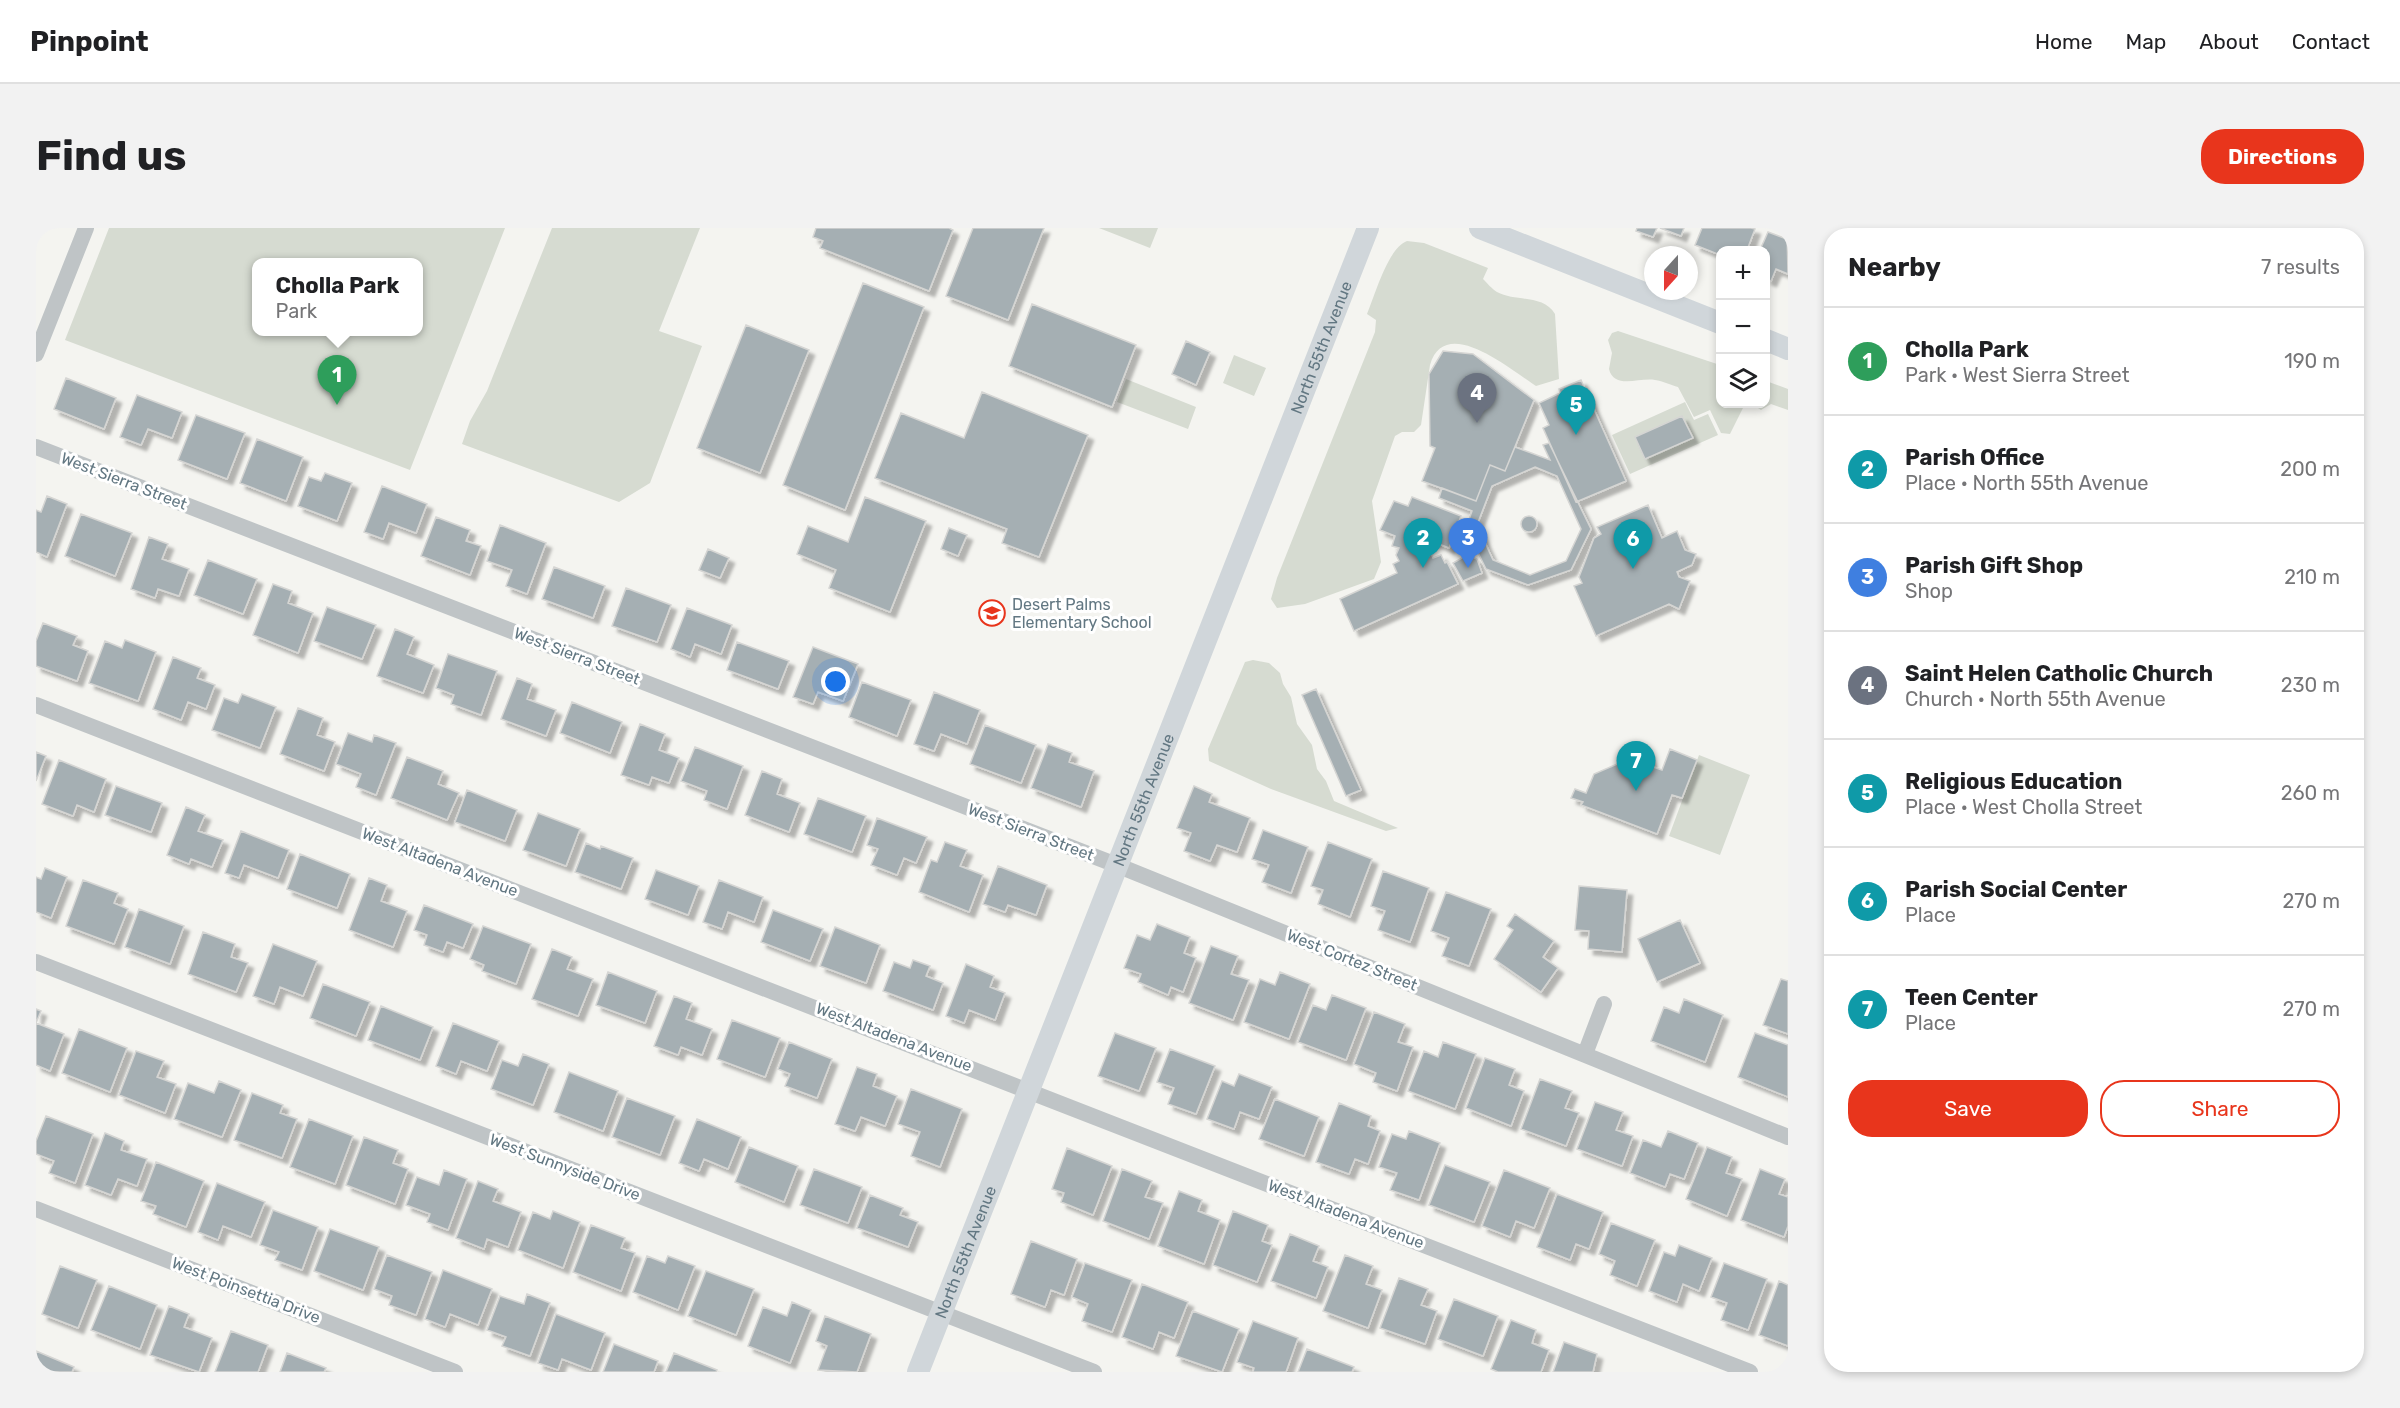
<!DOCTYPE html>
<meta charset="utf-8">
<style>
:root{--surface:#fff;--page:#f2f2f2;--text:#202124;--muted:#757577;--line:#e0e0e0;--accent:#e8351c}
body{margin:0;font-family:Rubik,sans-serif;background:var(--page);color:var(--text)}
.controls{position:absolute;right:18px;top:18px;display:grid;overflow:hidden;border-radius:12px;box-shadow:0 3px 9px #0003}
.controls button{width:54px;height:54px;display:grid;place-items:center;padding:0;border:0;border-bottom:2px solid var(--line);background:var(--surface);color:var(--text);font:30px sans-serif}
.compass{position:absolute;left:1608px;top:18px;width:54px;height:54px;border-radius:50%;background:var(--surface);box-shadow:0 3px 9px #0003;rotate:201deg}
.you{position:absolute;left:800px;top:454px;width:21px;height:21px;margin:-15px;border:4px solid #fff;border-radius:50%;background:#1a73e8;box-shadow:0 0 0 9px #1a73e833}
.badge{display:grid;place-items:center;width:39px;height:39px;border-radius:50%;background:var(--accent);color:#fff;font-size:20px;font-weight:700}
.pin{position:absolute;translate:-50% -50px;filter:drop-shadow(0 2px 3px #0008)}
.pin::after{content:'';position:absolute;top:32px;width:21px;height:18px;background:inherit;clip-path:polygon(0 0,100% 0,50% 100%)}
.popup{position:absolute;left:216px;top:30px;width:171px;height:78px;box-sizing:border-box;display:grid;place-content:center;border-radius:12px;background:var(--surface);filter:drop-shadow(0 2px 4px #0005);font-size:20px;white-space:nowrap;color:var(--muted)}
.popup b{font-size:22px;color:var(--text)}
.popup::after{content:'';position:absolute;left:50%;top:100%;margin-left:-12px;border:12px solid transparent;border-top-color:var(--surface)}
.list{margin:0;padding:0;list-style:none}
h2{display:flex;justify-content:space-between;align-items:center;height:78px;margin:0;padding:0 24px;font-size:26px}
h2 small{font-size:20px;font-weight:400;color:var(--muted)}
.list li{display:grid;grid-template-columns:39px 1fr auto;gap:18px;align-items:center;box-sizing:border-box;height:108px;padding:0 24px;border-top:2px solid var(--line)}
.list b{display:block;font-size:22px;white-space:nowrap}
.list p{margin:0;font-size:20px;white-space:nowrap;color:var(--muted)}
.list em{font-size:20px;font-style:normal;color:var(--muted)}
.actions{display:flex;gap:12px;padding:18px 24px}
.actions a{flex:1;padding:14px 0;border:2px solid var(--accent);border-radius:24px;text-align:center;font-size:21px;color:var(--accent)}
.actions .main{background:var(--accent);color:#fff}
.icon{flex:none;width:33px;height:33px;fill:none;stroke:currentColor;stroke-width:2;stroke-linecap:round;stroke-linejoin:round}
.map{position:relative;flex:none;width:1752px;height:1144px;overflow:hidden;border-radius:24px}
header{display:flex;align-items:center;gap:36px;box-sizing:border-box;height:84px;padding:0 30px;background:var(--surface);border-bottom:2px solid var(--line)}
header strong{font-size:28px}
nav{display:flex;gap:33px;margin-inline-start:auto;font-size:21px}
.intro{display:flex;align-items:center;justify-content:space-between;box-sizing:border-box;height:144px;padding:0 36px}
h1{margin:0;font-size:42px}
.button{padding:15px 27px;border-radius:24px;background:var(--accent);color:#fff;font-size:21px;font-weight:700}
main{display:flex;gap:36px;padding:0 36px}
aside{flex:1;background:var(--surface);border-radius:24px;box-shadow:0 3px 9px #0003}
.map>svg:first-child{display:block}
.green{fill:#d6dbd1;fill-rule:evenodd}
.building{fill:#a5afb3;stroke:#d5d5d3;stroke-width:1.5;fill-rule:evenodd;filter:url(#shadow)}
.lines{fill:none;stroke-linecap:round;stroke-linejoin:round}
.street{stroke:#bfc4c6;stroke-width:16}
.secondary{stroke:#d0d6da;stroke-width:22}
.labels{text-anchor:middle;dominant-baseline:central;stroke-width:6;stroke-linejoin:round;paint-order:stroke}
.street-label{font-size:16px;fill:#627782;stroke:#fff}
.poi-label{font-size:16px;fill:#627782;stroke:#fff;text-anchor:start}
</style>
<header>
<strong>Pinpoint</strong>
<nav><a>Home</a><a>Map</a><a>About</a><a>Contact</a></nav>
</header>
<div class="intro"><h1>Find us</h1><a class="button">Directions</a></div>
<main>
<div class="map">
<svg width="1752" height="1144" viewBox="0 0 1752 1144">
<defs>
<filter id="shadow"><feDropShadow dx="5.5" dy="5.5" stdDeviation="1.5" flood-color="#0004"/></filter>
</defs>
<rect width="100%" height="100%" fill="#f4f4f0"/>
<!-- green -->
<path class="green" d="M73 0H469L374 242 29 112ZM220 34H382V104H220Z
M516 0H664L623 103 666 118 614 255 583 274 426 216 434 193 451 163Z
M1063 0H1122L1114 20Z
M1371 13 1388 15 1452 40 1447 51C1451 55 1456 61 1461 64 1479 74 1507 66 1519 86L1523 151 1500 158C1476 143 1409 85 1394 137L1385 197 1378 204H1366L1359 208 1336 273 1345 334 1338 351 1269 376 1241 380 1235 371 1241 350 1339 104 1340 92 1331 86C1339 67 1352 20 1371 13Z
M1582 103 1684 137V176H1713L1708 178 1694 206 1685 205 1674 182 1658 189 1642 159C1635 157 1627 153 1619 152 1604 149 1578 162 1573 141L1576 125 1572 112 1576 105Z
M1198 127 1230 140 1218 168 1187 155Z
M1090 151 1160 179 1152 201 1081 174Z
M1730 153 1752 161V182L1735 176 1725 182 1716 176H1730Z
M1649 174 1658 192 1672 186 1682 207 1594 246 1576 207Z
M1217 432 1233 435 1244 445 1247 456 1255 469 1261 496 1276 517 1281 541 1290 553 1298 573 1362 600 1350 603 1235 561 1173 533 1172 521 1209 434Z
M1663 527 1714 547 1684 627 1633 608Z"/>
<!-- building -->
<path class="building" d="M780 0H913L917 2 893 63 784 20 787 13 777 9Z
M937 0H1008L972 92 910 68Z
M1601 0H1621L1617 9 1600 3Z
M1624 0H1648L1645 8Z
M1666 0H1715L1719 1 1711 22H1684V27L1659 17Z
M1751 3 1752 46 1740 41 1735 53 1730 51V22H1724L1732 4 1748 10Z
M827 55 888 79 809 282 747 257Z
M996 76 1100 117 1076 179 973 138Z
M710 97 773 122 724 245 661 220Z
M1150 113 1174 124 1160 157 1136 146Z
M1407 123 1437 126 1498 172 1469 243 1454 237 1440 273 1386 253 1399 220 1394 218 1393 146Z
M30 150 80 170 68 201 18 181Z
M1545 152 1590 253 1540 274 1507 200 1513 197 1503 175 1524 165 1523 161Z
M946 164 1052 207 1003 329 966 315 971 301 839 250 865 185 928 210Z
M101 167 146 184 136 210 112 201 105 217 84 209Z
M160 187 209 205 191 251 142 232Z
M1646 188 1657 210 1609 231 1599 209Z
M221 211 267 229 250 273 204 255Z
M1513 215 1555 301 1535 342 1492 357 1450 341 1430 300 1436 283 1403 270 1406 260 1440 273 1454 237 1469 243 1479 219 1514 232 1507 217ZM1499 239 1521 248 1545 301 1530 333 1494 347 1457 332 1441 297 1456 258Z
M289 245 316 255 301 293 262 278 273 249 285 253Z
M346 258 391 276 380 305 353 295 347 311 328 304Z
M11 268 31 276 11 329 0 324V282L5 284Z
M829 269 890 293 854 384 793 360 800 342 761 326 772 298 812 314Z
M1376 269 1425 288 1413 320 1393 312 1388 325 1391 331 1395 325 1397 330 1405 327 1409 335 1411 334 1422 356 1318 403 1304 371 1361 345 1357 336 1363 333 1360 327 1363 320 1356 318 1359 308 1344 302 1358 273 1372 278Z
M1612 277 1626 310 1641 303 1649 322 1660 326 1656 337 1641 344 1643 349 1654 353 1643 381 1633 376 1560 408 1538 358 1546 355 1543 349 1558 310 1565 306 1561 299Z
M45 286 96 305 79 348 29 328Z
M1485 296a8 8 0 1 1 16 0a8 8 0 1 1-16 0Z
M400 289 434 302 430 313 445 318 434 347 385 328Z
M464 297 510 315 491 366 470 358 476 342 451 333Z
M913 300 931 307 922 328 905 321Z
M113 309 132 316 126 331 153 341 143 368 122 361 119 370 95 361Z
M672 321 693 330 684 350 663 342Z
M1431 327 1441 331 1446 345 1427 353 1417 335Z
M172 332 221 351 207 386 158 367Z
M518 339 569 358 557 390 506 371Z
M237 356 256 363 252 375 277 385 262 425 217 407Z
M590 360 635 377 621 414 576 398Z
M291 379 340 397 326 431 278 413Z
M651 380 696 397 685 426 659 416 654 429 635 421Z
M7 395 41 408 37 417 52 423 41 453 0 438V413Z
M359 401 378 409 371 426 398 437 387 465 341 448Z
M89 412 120 424 102 473 53 455 69 413 86 420Z
M701 414 753 433 742 461 691 442Z
M777 419 822 436 807 473 782 464 777 476 757 469Z
M412 426 461 443 445 487 415 476 418 467 400 460Z
M137 429 165 440 161 450 179 457 170 481 152 474 145 492 117 481Z
M481 450 496 456 491 471 520 482 510 508 465 491Z
M826 454 875 472 861 508 813 489Z
M1280 461 1325 562 1310 568 1266 467Z
M898 464 944 482 931 516 905 506 898 523 878 516Z
M206 466 240 479 224 520 176 502 188 470 202 475Z
M536 474 586 494 574 525 524 505Z
M262 480 287 490 281 507 299 514 288 543 244 526Z
M604 496 629 506 623 522 643 530 633 555 616 549 613 557 585 547Z
M949 497 1000 517 985 555 934 536Z
M312 505 336 514 338 507 360 515 340 567 320 559 325 546 300 536Z
M1012 516 1036 525 1033 534 1058 543 1045 579 995 560Z
M659 519 707 538 691 581 668 572 671 563 645 553Z
M1634 521 1661 532 1646 570 1636 567 1621 606 1545 577 1547 574 1535 570 1539 561 1550 565 1558 546 1611 523 1617 539 1626 542Z
M0 524 10 528 0 553Z
M371 529 407 543 402 556 423 565 411 592 355 570Z
M23 532 70 551 58 584 41 577 37 588 6 576Z
M726 543 746 551 741 566 764 575 753 604 709 587Z
M80 558 126 575 115 604 69 587Z
M1158 558 1176 566 1173 574 1214 590 1201 624 1181 617 1174 633 1148 623 1155 605 1141 600Z
M431 562 481 582 469 613 419 594Z
M782 570 830 588 816 624 768 606Z
M150 579 169 587 162 603 187 612 176 639 155 631 153 636 131 627Z
M502 585 544 601 530 638 487 622Z
M841 590 891 609 880 635 868 630 861 647 835 637 842 621 831 617Z
M1227 602 1272 619 1255 665 1226 654 1233 637 1216 631Z
M205 603 253 622 242 650 208 637 203 650 189 645Z
M909 614 931 622 924 638 947 647 933 684 883 664 895 632 901 634Z
M1292 614 1336 631 1314 689 1282 676 1287 662 1275 658Z
M550 615 564 621 565 618 597 630 585 661 539 644Z
M264 626 314 646 301 680 251 661Z
M962 638 1011 657 1000 687 972 677 969 684 947 676Z
M9 640 31 649 15 690 0 684V649L5 651Z
M620 642 663 658 652 687 609 671Z
M1347 643 1393 660 1374 714 1342 702 1349 683 1335 678Z
M333 650 351 657 345 673 371 683 357 719 313 702Z
M47 652 82 665 78 675 92 681 78 716 30 698Z
M683 652 727 669 718 694 692 684 686 701 667 694Z
M1543 658 1591 662 1586 724 1552 721 1553 703 1539 702Z
M1410 664 1455 681 1433 738 1406 728 1413 710 1395 703Z
M388 677 437 696 427 720 411 714 407 724 388 717 391 707 378 702Z
M103 681 148 698 134 736 89 719Z
M737 682 787 701 774 733 725 714Z
M1479 686 1518 713 1507 729 1522 740 1505 764 1458 731 1477 702 1471 698Z
M1644 692 1664 735 1621 754 1602 711Z
M1121 696 1154 709 1148 725 1160 730 1147 764 1135 759 1132 767 1102 754 1105 746 1088 740 1101 707 1114 712Z
M447 698 495 716 480 756 446 743 448 737 434 731Z
M799 699 844 717 830 755 784 738Z
M167 704 199 716 195 729 212 735 200 764 152 746Z
M237 716 281 733 267 768 244 759 238 776 217 768Z
M1175 718 1202 728 1195 746 1213 752 1197 792 1153 775Z
M516 721 536 729 531 741 557 751 542 788 496 771Z
M877 732 894 738 890 748 907 755 897 782 847 763 858 734 874 740Z
M930 736 958 748 954 759 969 765 959 792 933 782 928 795 910 788Z
M572 744 621 763 609 795 560 777Z
M1244 744 1274 756 1253 811 1208 794 1224 751 1239 757Z
M1745 751 1752 753V806L1727 797Z
M287 756 334 774 320 808 274 790Z
M1296 767 1330 780 1310 832 1262 814 1277 777 1290 782Z
M638 768 656 775 650 791 676 801 666 827 645 819 642 827 618 818Z
M1648 771 1687 787 1669 834 1615 813 1628 779 1643 785Z
M345 778 397 799 384 832 332 812Z
M0 781 5 783 0 795 28 806 14 843 0 837Z
M1338 784 1369 796 1362 814 1377 819 1361 863 1337 854 1340 845 1318 836Z
M696 792 744 810 729 849 681 831Z
M417 795 463 813 451 843 425 833 420 846 400 838Z
M43 801 91 820 74 864 26 845Z
M1079 805 1120 820 1103 863 1062 848Z
M1719 805 1752 817V869L1702 849Z
M753 814 796 831 781 870 749 858 754 846 742 841Z
M1407 814 1440 826 1419 881 1372 863 1388 823 1402 829Z
M1134 821 1179 838 1160 886 1132 876 1138 860 1121 854Z
M100 823 128 833 121 849 140 856 129 885 83 867Z
M487 826 513 836 497 877 455 861 466 832 482 838Z
M1449 830 1479 841 1473 857 1488 863 1475 898 1430 880Z
M821 839 841 846 837 858 861 868 849 898 825 889 819 903 799 896Z
M533 844 582 863 567 903 518 884Z
M1203 846 1236 859 1223 891 1204 884 1198 901 1171 891 1186 853 1198 858Z
M1504 851 1536 863 1529 880 1543 885 1530 918 1485 901Z
M183 853 205 862 186 909 138 891 152 855 178 865Z
M875 861 926 881 904 939 875 928 884 904 862 896Z
M216 865 247 877 244 885 261 891 246 930 198 912Z
M591 870 639 888 624 927 576 909Z
M1239 871 1283 889 1268 928 1223 911Z
M1559 874 1587 884 1580 902 1597 908 1586 938 1541 921Z
M1303 875 1335 888 1332 898 1344 903 1332 936 1319 931 1313 946 1280 934Z
M10 888 57 906 39 955 13 945 18 933 0 926V913Z
M273 891 317 908 299 956 254 939Z
M661 891 705 909 692 941 668 931 663 943 643 935Z
M1373 903 1404 915 1383 972 1354 962 1361 945 1343 939 1356 906 1370 911Z
M1632 903 1662 915 1648 951 1634 946 1629 959 1594 945 1607 912 1625 919Z
M69 905 88 913 85 922 111 931 101 958 82 951 75 967 49 957Z
M328 909 362 922 357 935 372 941 359 976 310 957Z
M713 919 762 938 748 974 699 954Z
M1671 919 1696 929 1690 945 1706 951 1691 988 1650 971Z
M1031 920 1076 938 1057 987 1025 974 1028 965 1016 961Z
M120 934 168 953 150 999 117 986 120 978 105 973Z
M1409 937 1454 954 1438 994 1393 977Z
M778 941 826 959 812 995 764 977Z
M1086 941 1116 953 1109 969 1127 975 1113 1011 1067 993Z
M1724 941 1749 951 1743 966 1752 969V998L1748 1009 1705 992Z
M408 942 431 951 412 1002 391 994 394 986 370 977 381 949 403 957Z
M1468 942 1514 960 1498 1000 1480 993 1474 1009 1446 998Z
M442 953 462 961 457 973 485 984 472 1019 451 1011 448 1021 420 1010Z
M181 955 229 974 215 1009 187 998 182 1012 162 1004Z
M1143 963 1166 972 1162 983 1184 992 1168 1036 1122 1018Z
M1521 966 1567 984 1553 1021 1540 1016 1534 1032 1501 1019Z
M834 967 867 980 864 987 882 994 872 1019 821 1000Z
M237 982 282 999 266 1042 239 1032 243 1024 224 1017Z
M517 983 544 994 527 1040 482 1022 497 984 514 991Z
M1197 983 1232 997 1226 1013 1236 1017 1221 1054 1177 1037Z
M1575 995 1619 1012 1601 1058 1574 1047 1579 1033 1563 1026Z
M555 997 589 1010 585 1020 599 1025 585 1063 537 1044Z
M294 1001 343 1019 327 1062 278 1043Z
M1254 1006 1283 1018 1277 1033 1292 1039 1280 1070 1235 1053Z
M995 1013 1041 1031 1028 1067 1015 1062 1009 1079 975 1066Z
M1643 1017 1676 1030 1663 1063 1647 1056 1641 1074 1613 1063 1628 1024 1639 1028Z
M351 1027 396 1044 380 1087 353 1077 356 1068 338 1061Z
M1309 1027 1337 1038 1330 1056 1346 1062 1332 1100 1287 1083Z
M611 1028 629 1035 632 1028 659 1038 642 1082 597 1064Z
M1049 1035 1096 1052 1076 1104 1046 1093 1052 1076 1036 1069Z
M1688 1035 1731 1051 1712 1102 1685 1092 1691 1075 1675 1069Z
M24 1038 61 1052 42 1100 6 1086Z
M407 1042 456 1061 442 1097 414 1086 409 1099 389 1091Z
M670 1043 718 1061 700 1107 652 1088Z
M1363 1050 1392 1061 1385 1077 1401 1083 1389 1116 1344 1100Z
M1743 1053 1752 1057V1118L1723 1107Z
M1106 1056 1152 1074 1138 1110 1123 1104 1117 1121 1086 1109Z
M73 1058 121 1077 104 1121 55 1102Z
M491 1066 514 1075 494 1128 466 1118 470 1109 451 1102 464 1068 488 1076Z
M1418 1071 1462 1088 1447 1128 1402 1111Z
M756 1074 775 1082 754 1135 712 1118 727 1079 751 1088Z
M133 1078 153 1086 148 1099 176 1110 163 1144 114 1127Z
M1157 1083 1203 1101 1186 1144 1140 1128Z
M520 1086 569 1105 555 1142 526 1131 522 1142 502 1135Z
M789 1088 835 1106 821 1144 782 1142 791 1118 780 1113Z
M1475 1092 1500 1102 1496 1115 1513 1122 1505 1144H1462L1455 1141Z
M1217 1093 1262 1110 1250 1144H1217L1218 1140 1201 1134Z
M195 1103 232 1117 222 1144H179Z
M1528 1114 1561 1126 1557 1144H1517Z
M578 1116 622 1133 618 1144H567Z
M1271 1121 1318 1139 1316 1144H1262Z
M0 1123 38 1139 36 1144H0Z
M251 1125 290 1140 288 1144H244Z
M638 1125 681 1142 680 1144H630Z"/>
<g class="lines">
<!-- street -->
<path class="street" d="M0 126 50 0
M0 219 1083 638 1752 909
M0 477 1714 1144
M0 734 1058 1144
M1549 826 1568 776
M0 981 419 1144"/>
<!-- secondary -->
<g class="secondary">
<path d="M1444 0 1684 95"/>
<path d="M1730 112 1752 121"/>
<path id="s1" d="M882 1144 1332 0"/>
</g>
</g>
<!-- icons -->
<defs>
<g id="school-ring" transform="scale(1.35)"><circle r="9.5" fill="#fff" stroke="#e8351c" stroke-width="1.5"/><path d="M0-5L7-2L0 1L-7-2ZM-4 1L0 2.5L4 1V4Q0 6-4 4Z" fill="#e8351c"/></g>
</defs>
<g fill-rule="evenodd">
<use href="#school-ring" x="956" y="385"/>
</g>
<g class="labels">
<!-- street labels -->
<g class="street-label">
<text stroke="none"><textPath href="#s1" startOffset="1101">North 55th Avenue</textPath></text>
<text transform="translate(88 253) rotate(21)">West Sierra Street</text>
<text transform="translate(541 428) rotate(21)">West Sierra Street</text>
<text stroke="none"><textPath href="#s1" startOffset="615">North 55th Avenue</textPath></text>
<text transform="translate(995 604) rotate(21)">West Sierra Street</text>
<text transform="translate(404 634) rotate(21)">West Altadena Avenue</text>
<text transform="translate(1316 732) rotate(22)">West Cortez Street</text>
<text transform="translate(858 809) rotate(21)">West Altadena Avenue</text>
<text transform="translate(529 939) rotate(21)">West Sunnyside Drive</text>
<text transform="translate(1310 986) rotate(21)">West Altadena Avenue</text>
<text stroke="none"><textPath href="#s1" startOffset="129">North 55th Avenue</textPath></text>
<text transform="translate(210 1062) rotate(21)">West Poinsettia Drive</text>
</g>
<!-- poi labels -->
<g class="poi-label">
<text x="976" y="376">Desert Palms<tspan x="976" dy="18">Elementary School</tspan></text>
</g>
</g>
</svg>
<div class="controls">
<button>+</button>
<button>−</button>
<button><svg class="icon" aria-label="layers" viewBox="0 0 24 24"><path d="M12 4l9 5-9 5-9-5zM3 14l9 5 9-5"/></svg></button>
</div>
<svg class="compass" viewBox="-18 -18 36 36"><path d="M0-13l5 13h-10z" fill="#e53935"/><path d="M0 13l5-13h-10z" fill="#757577"/></svg>
<div class="you"></div>
<div class="pin badge" style="left:301px;top:177px;background:#2e9e5b">1</div>
<div class="popup"><b>Cholla Park</b>Park</div>
<div class="pin badge" style="left:1387px;top:340px;background:#0f9aa8">2</div>
<div class="pin badge" style="left:1432px;top:340px;background:#3f7fe0">3</div>
<div class="pin badge" style="left:1441px;top:195px;background:#6b7280">4</div>
<div class="pin badge" style="left:1540px;top:207px;background:#0f9aa8">5</div>
<div class="pin badge" style="left:1597px;top:341px;background:#0f9aa8">6</div>
<div class="pin badge" style="left:1600px;top:563px;background:#0f9aa8">7</div>
</div>
<aside>
<h2>Nearby<small>7 results</small></h2>
<ul class="list">
<li><span class="badge" style="background:#2e9e5b">1</span><div><b>Cholla Park</b><p>Park · West Sierra Street</p></div><em>190 m</em></li>
<li><span class="badge" style="background:#0f9aa8">2</span><div><b>Parish Office</b><p>Place · North 55th Avenue</p></div><em>200 m</em></li>
<li><span class="badge" style="background:#3f7fe0">3</span><div><b>Parish Gift Shop</b><p>Shop</p></div><em>210 m</em></li>
<li><span class="badge" style="background:#6b7280">4</span><div><b>Saint Helen Catholic Church</b><p>Church · North 55th Avenue</p></div><em>230 m</em></li>
<li><span class="badge" style="background:#0f9aa8">5</span><div><b>Religious Education</b><p>Place · West Cholla Street</p></div><em>260 m</em></li>
<li><span class="badge" style="background:#0f9aa8">6</span><div><b>Parish Social Center</b><p>Place</p></div><em>270 m</em></li>
<li><span class="badge" style="background:#0f9aa8">7</span><div><b>Teen Center</b><p>Place</p></div><em>270 m</em></li>
</ul>
<div class="actions"><a class="main">Save</a><a>Share</a></div>
</aside>
</main>
